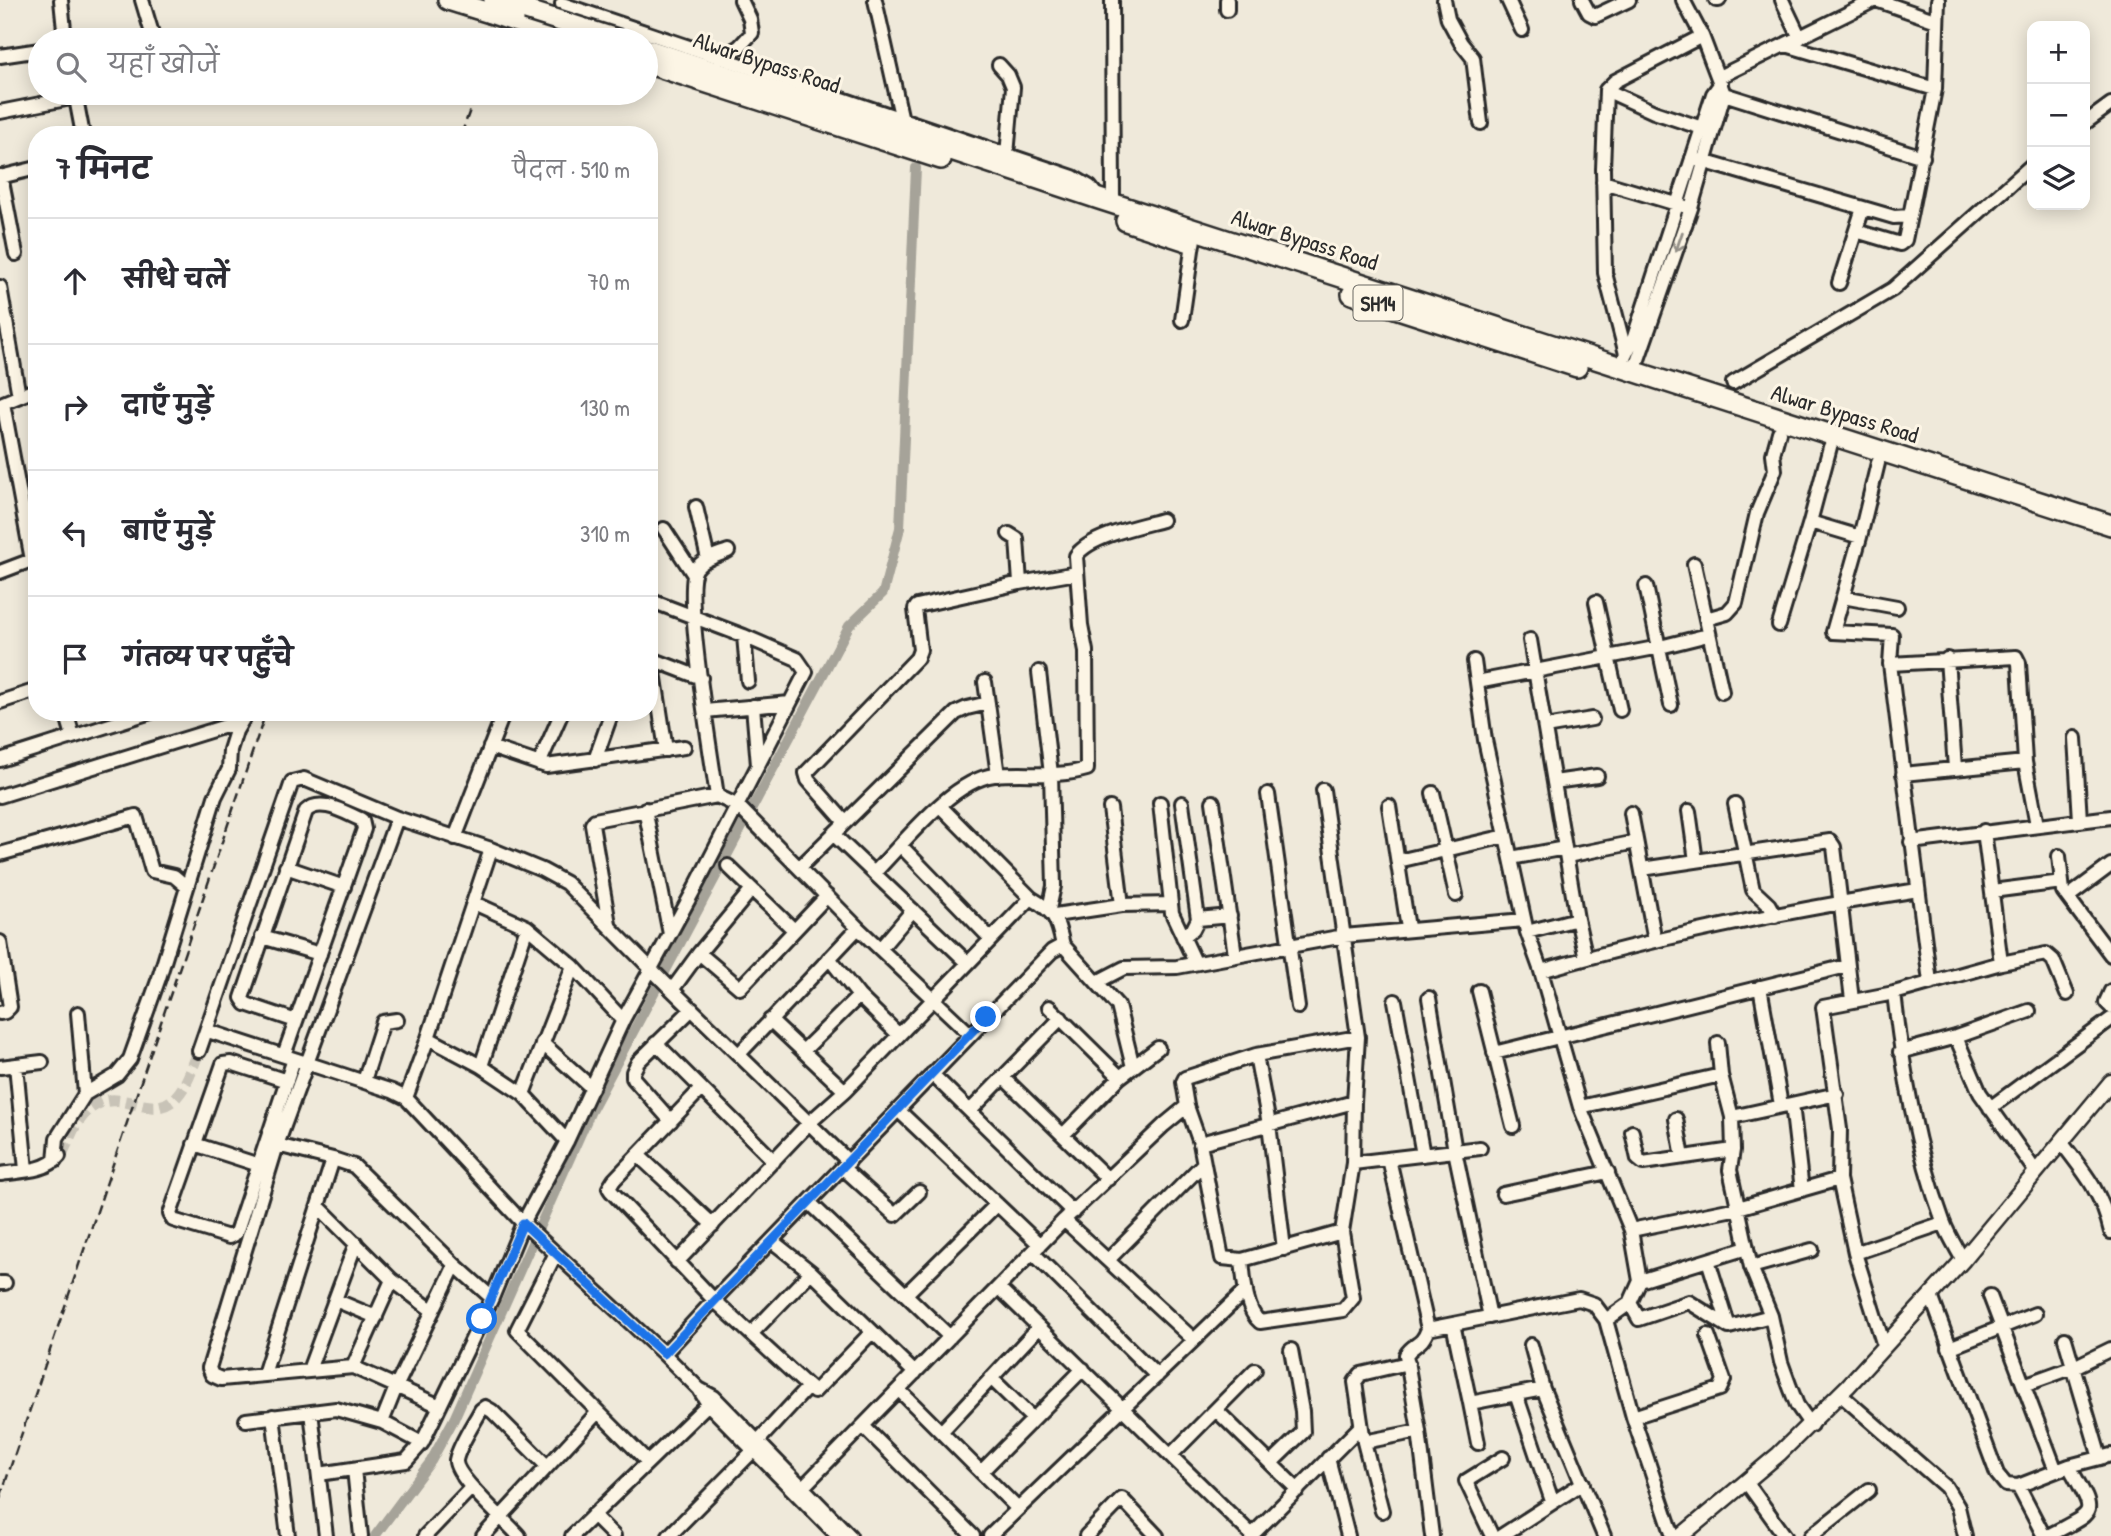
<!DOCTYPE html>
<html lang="hi">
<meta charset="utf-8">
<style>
:root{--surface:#fff;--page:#f2f2f3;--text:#2b2b33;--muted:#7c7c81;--line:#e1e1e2}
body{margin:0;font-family:"Patrick Hand","Playpen Sans Deva",sans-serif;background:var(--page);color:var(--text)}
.controls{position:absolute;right:21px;top:21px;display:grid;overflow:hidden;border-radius:14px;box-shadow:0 4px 18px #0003}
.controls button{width:63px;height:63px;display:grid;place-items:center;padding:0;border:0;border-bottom:2px solid var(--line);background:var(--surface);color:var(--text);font:35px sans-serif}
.stop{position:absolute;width:21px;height:21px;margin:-16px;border:5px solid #1a73e8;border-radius:50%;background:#fff}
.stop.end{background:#1a73e8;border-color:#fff;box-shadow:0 2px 7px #0008}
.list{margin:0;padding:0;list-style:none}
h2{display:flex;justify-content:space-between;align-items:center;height:91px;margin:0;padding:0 28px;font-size:30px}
h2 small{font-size:23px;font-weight:400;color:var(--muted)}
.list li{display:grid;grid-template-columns:46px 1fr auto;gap:21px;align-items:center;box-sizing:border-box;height:126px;padding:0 28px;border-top:2px solid var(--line)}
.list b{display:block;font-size:26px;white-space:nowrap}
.list em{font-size:23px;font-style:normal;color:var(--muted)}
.icon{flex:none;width:38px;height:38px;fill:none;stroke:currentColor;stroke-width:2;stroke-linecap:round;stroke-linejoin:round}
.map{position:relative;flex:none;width:2111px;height:1536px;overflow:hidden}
.search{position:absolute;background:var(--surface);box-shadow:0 4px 18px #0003;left:28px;top:28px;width:630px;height:77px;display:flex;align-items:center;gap:18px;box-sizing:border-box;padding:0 24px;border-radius:38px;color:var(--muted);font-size:26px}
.panel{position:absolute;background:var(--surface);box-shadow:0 4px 18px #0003;left:28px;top:126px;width:630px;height:595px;border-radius:28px}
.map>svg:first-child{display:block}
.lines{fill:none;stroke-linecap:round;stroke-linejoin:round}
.canal{stroke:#a6a399;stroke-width:10}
.minor-tunnel{stroke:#c8c3b7;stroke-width:12;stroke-dasharray:12 6;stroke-linecap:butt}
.minor-casing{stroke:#2b2b2b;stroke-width:18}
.tertiary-casing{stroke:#2b2b2b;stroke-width:19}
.primary-casing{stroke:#2b2b2b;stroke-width:24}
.minor{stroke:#fcf5e5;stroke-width:12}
.tertiary{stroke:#fcf5e5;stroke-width:14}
.primary{stroke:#fcf5e5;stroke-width:19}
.rail{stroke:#2b2b2b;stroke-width:2.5;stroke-dasharray:10 5;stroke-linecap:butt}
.primary-bridge-casing{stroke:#2b2b2b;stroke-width:24;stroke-linecap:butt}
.primary-bridge{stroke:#fcf5e5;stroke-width:19}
.oneway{stroke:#949088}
.route{stroke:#1a73e8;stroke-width:9}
.labels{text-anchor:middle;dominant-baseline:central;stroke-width:6;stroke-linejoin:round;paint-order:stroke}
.shield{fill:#fcf5e5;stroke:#6a6863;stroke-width:2}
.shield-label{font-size:21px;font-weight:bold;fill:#2b2b2b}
.street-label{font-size:23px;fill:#2b2b2b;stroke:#fcf5e5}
</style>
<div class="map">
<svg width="2111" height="1536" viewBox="0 0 2111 1536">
<rect width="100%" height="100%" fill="#efe9da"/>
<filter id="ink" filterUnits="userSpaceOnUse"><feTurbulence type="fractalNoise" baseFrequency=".0143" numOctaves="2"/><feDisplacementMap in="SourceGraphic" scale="14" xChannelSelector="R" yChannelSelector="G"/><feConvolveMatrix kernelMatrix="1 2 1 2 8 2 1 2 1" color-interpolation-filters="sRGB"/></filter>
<g filter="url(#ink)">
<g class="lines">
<!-- canal -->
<path class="canal" d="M538 1230 590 1113 849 626 883 593 900 528 916 168
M375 1536 431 1461 454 1419 532 1243"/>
<!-- minor-tunnel -->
<path class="minor-tunnel" d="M62 1153C68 1142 72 1128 80 1119 112 1076 146 1124 174 1099 187 1087 192 1067 199 1051"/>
<!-- minor casing -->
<g class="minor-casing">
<path id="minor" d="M61 0 65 40
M142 0 154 40
M875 0 902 120
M1112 0 1113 203
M1227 0V10
M1444 0 1448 19 1461 43 1473 58 1481 123
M1508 0 1522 30
M1582 0 1589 13 1595 16 1629 0
M1716 0H1719
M1782 0 1800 38
M1876 0 1937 21
M562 4 1073 177 1090 187 1097 196
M1786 45 1935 89
M0 56 40 50
M719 59 739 47 752 33 750 19 741 0
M999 65 1008 75 1013 87 1007 155
M1719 77 1875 0
M1606 90 1654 112 1702 128
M75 93 83 135
M1724 94 1923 157
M0 112 76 97
M2085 123 2111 104
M1692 158 1894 217 1910 216 1935 89 1938 0
M1 176 16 254
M0 177 37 168
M1603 182 1683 206
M1856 231 1900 244 1905 240 1910 216
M1839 283 1863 208
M0 287 19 396
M1182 320 1193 243
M1626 354 1605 273 1603 169 1606 90 1615 81 1702 36
M1625 356 1633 340 1713 94 1721 83
M1634 371 1691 208 1724 94 1702 36 1683 0
M1733 383 1893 289 2032 165
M1878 463 1860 537 1833 632 1892 635 1890 664 1930 982
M696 507 708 559
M1810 522 1830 447
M664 529 694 575
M1009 534 1017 539 1020 583
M728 551C718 555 702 559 696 569 683 590 712 761 717 796L738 806 858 928 970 1034
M32 560 3 403 37 389
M1694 564 1722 692
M0 572 37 558
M1646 586 1671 705
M1843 597 1897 607
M1596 602 1620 710
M1706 619 1727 613 1736 603 1757 513 1775 470 1773 454 1779 432
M1779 625 1810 522 1860 537
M744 636 748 681
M649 658 701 678
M652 659 666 750
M1947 659 1955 768
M1474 661 1485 740 1527 932 1541 971 1580 1107 1631 1230 1640 1281 1630 1303 1606 1320 1633 1417 1673 1536
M1890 664 2016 657 2019 663 2025 762
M1039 672 1051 774 1054 886 1049 909
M985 682 998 775
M1477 682 1660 647 1708 635
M0 702 37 690
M753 706 758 765
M705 711 790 703
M66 712 73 736
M1545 727 1592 719
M2075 738 2080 820
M490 747 546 766 684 747
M0 760 151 712
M595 760 612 712
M539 764 562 712
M1903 774 2025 762 2037 825
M1554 782 1597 776
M1323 790 1358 1037
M1433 793 1456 895
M1268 794 1298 1007
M0 796 242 721
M1213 802 1235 955
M1160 803 1172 913 1195 962
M1182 803 1198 919 1193 929 1183 937
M1735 804 1753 890 1769 905 1775 916
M1389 806 1408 928
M1110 808 1122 905
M645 809 670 934
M1689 811 1696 861
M1631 813 1655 941
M397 818 277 1145 209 1368 212 1375 221 1379 353 1367 440 1406
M845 822 808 780 806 773 917 658 920 650 915 609 917 606 1020 583 1077 573
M1984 831 2001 963
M833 834 968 963
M455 838 504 712
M1911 842 2111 817
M901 846 991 939
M0 854 136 816 152 871 174 876 187 887
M1567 856 1636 842
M2059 856 2063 891 2111 955
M1511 858 1565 848
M1398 861 1506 836
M728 866 794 930
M286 867 344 887
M799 868 956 713 967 708 988 703
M1642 869 1830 841 1834 847 1852 1000
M874 873C904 843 951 781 994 775 1025 772 1057 778 1087 769L1086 651 1081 625 1076 556C1089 536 1140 526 1162 520
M1992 891 2062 882
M2068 897 2111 865
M1031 898C1055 912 1057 918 1063 945
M474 903 527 927 573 966 623 1020
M1055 915 1122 905 1171 904
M1198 919 1230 916
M1577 919 1586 958
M609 924 592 824 595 820 717 796
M1527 932 1577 919 1530 640
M262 937 320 954
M0 942 10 1007 5 1012 0 1013
M880 949 913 910
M699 953 740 988 827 896
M829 958 859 996
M1541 971C1665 935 1791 910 1918 890
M1097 982 1124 968 1177 967 1344 936 1524 920
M1760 987 1781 1105
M672 990 699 953 752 889
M1479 991 1513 1126
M2111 991 2106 1002 2111 1007
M1894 993C1903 1070 1916 1148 1943 1221 1948 1235 1956 1247 1963 1260
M1429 998 1455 1151 1490 1317
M1395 1001 1423 1155
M1049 1007 1120 1077
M78 1013 85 1094
M770 1020 845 1091 1031 898 940 806
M208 1031 392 1091 406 1098 523 1223 664 1354 699 1389 708 1404 838 1536
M1956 1037 1980 1093 2036 1172
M428 1038 481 1066 523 1094 567 1141
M542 1043 592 1088
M656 1043 774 1161
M1718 1043 1721 1075
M199 1051 292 782 304 779 397 818 491 849 542 870 566 883 669 987 849 1162
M803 1051 859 996 899 1035
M1900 1052 1956 1037 2029 1011
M1494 1053 1847 966
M739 1054 858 928
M284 1055 364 829 362 820C345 813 321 797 306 811L242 998 246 1004 296 1021
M1256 1055 1269 1124 1284 1249
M16 1065 26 1170
M481 1066 527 927
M0 1067 42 1062
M932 1074 1073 1212
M1003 1077 1108 1179
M287 1081 231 1063 223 1064 170 1214 173 1220 229 1237 236 1233 294 1059
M364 1081 383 1022 397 1020
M701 1089 614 1180 609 1188 611 1191 714 1300 814 1392 872 1332
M523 1094 573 966
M406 1098 428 1038 491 849
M1792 1104 1802 1190
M1187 1106 1200 1143
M1580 1107 1721 1075 1732 1117 1837 1094
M1990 1108 2111 1019
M898 1110 1040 1245
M970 1111 1061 1018
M1732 1117 1733 1150 1730 1170 1751 1267 1771 1316 1781 1362 1790 1387 1797 1405 1811 1425
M1676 1119 1683 1157
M671 1121 633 1078V1072L638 1062 692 1009
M1632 1132 1638 1159 1643 1163 1733 1150
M1063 1135 1120 1077 1158 1048
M2061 1142C2085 1173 2102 1193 2111 1232
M194 1144 259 1165
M277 1145 333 1159 354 1166 455 1265 492 1298
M638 1155 713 1225
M1389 1159 1428 1329 1579 1299 1594 1304 1606 1320
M55 1161 57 1138 85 1094 117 1075 130 1059 159 978 215 797 229 769 230 750 236 731 247 712
M1353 1163 1480 1148
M843 1168 895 1215 919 1192
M0 1174C19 1171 46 1172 59 1156
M1503 1194 1608 1172
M809 1202 950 1337
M318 1206 392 1280 433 1311
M1064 1220 1194 1340
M1631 1230 1738 1208 1839 1179
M1342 1232 1353 1298 1343 1310 1260 1322C1245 1310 1244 1278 1242 1260Z
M772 1241 811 1272
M1033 1253 1157 1376
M1855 1253 1943 1223
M555 1255 517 1330 648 1462
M1108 1260 1203 1164
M1242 1260 1222 1258 1200 1143 1354 1102
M1708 1260 1729 1327 1771 1316
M677 1262 809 1123 845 1091
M1751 1267 1812 1250
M1640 1281 1747 1248
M0 1283H5
M999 1288 1252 1535
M906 1294 997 1204
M1931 1296 1997 1474 2006 1485 2018 1486 2069 1466 2111 1455
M1990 1296 2056 1471
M335 1300 376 1317
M1630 1303 1639 1319 1689 1302 1729 1327
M1453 1324 1470 1403 1543 1389
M1428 1329C1421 1348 1414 1342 1406 1355L1419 1431 1432 1536
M751 1334 811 1272 915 1373
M2065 1339 2100 1458
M1531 1345 1543 1389 1604 1536
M1884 1346 1855 1253 1839 1179 1840 1129 1823 1007 1894 993 2001 963 2046 954 2053 960 2067 994
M1949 1348 2035 1314
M664 1354 714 1300 1052 951 1063 945 1118 1006 1133 1067
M353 1367 392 1280
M309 1370 356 1243
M264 1374 333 1159
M991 1378 1033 1419
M2024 1385 2074 1367 2111 1349
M699 1389 714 1397 850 1536
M899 1390 1018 1509
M1516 1394 1552 1501
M1840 1394 1946 1487 1958 1507 1965 1536
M1470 1403 1478 1443
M1216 1410 1298 1490
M311 1412 326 1536
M273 1416 288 1536
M1633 1417 1720 1389 1724 1380 1708 1335
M246 1420 336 1409 382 1422 422 1443 492 1298 523 1223 567 1141 623 1020 695 888 806 672 797 659 744 636 649 600
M382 1422 396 1387 455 1265
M863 1426 973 1536
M941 1432 1039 1327
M758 1441 808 1387
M1364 1442 1419 1431
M1171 1455 1255 1370
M1328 1458 1348 1536
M1271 1463 1303 1432 1302 1411 1291 1350
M354 1469 361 1536
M981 1472 1083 1369
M319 1474 406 1461 422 1443
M1747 1483 1785 1536
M2018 1486 2044 1536
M803 1487 1064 1220 1164 1125 1187 1106 1183 1082 1185 1078 1256 1055 1358 1037 1354 1102 1353 1163 1342 1232
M1382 1511 1364 1442 1355 1382 1361 1374 1408 1363
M593 1515 614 1536
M425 1536 472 1487
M483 1536 598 1412
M519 1536C507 1522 454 1476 456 1460 459 1445 474 1423 481 1410L485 1407 492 1411 547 1466
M572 1536 708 1404
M669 1536 753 1451
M990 1536 1246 1290
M1086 1536 1122 1499 1157 1536
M1251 1536 1361 1426
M1492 1536 1466 1481 1503 1458
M1501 1536 1583 1483
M1811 1536 1869 1490
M2048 1536C2098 1509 2097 1517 2069 1466"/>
</g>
<!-- tertiary casing -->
<g class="tertiary-casing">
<path id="tertiary" d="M1681 1536 1779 1454 1848 1386 1963 1260 2111 1082"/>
</g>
<!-- primary casing -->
<g class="primary-casing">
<path id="primary" d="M448 0 490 13
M514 21 574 40
M646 49 1099 199 2111 525
M646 63 941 159
M1126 221 1190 242
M1352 294 1577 367"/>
</g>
<!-- minor -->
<use href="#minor" class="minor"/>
<!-- tertiary -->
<use href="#tertiary" class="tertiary"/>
<!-- primary -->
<use href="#primary" class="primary"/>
<!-- rail -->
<path class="rail" d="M493 40 507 0
M461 135 476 93
M0 1498 266 712"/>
<!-- primary-bridge casing -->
<g class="primary-bridge-casing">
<path id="primary-bridge" d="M494 0 620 40
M490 13 514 21"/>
</g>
<!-- primary-bridge -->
<use href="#primary-bridge" class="primary-bridge"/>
</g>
<!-- one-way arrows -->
<defs><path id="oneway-shaft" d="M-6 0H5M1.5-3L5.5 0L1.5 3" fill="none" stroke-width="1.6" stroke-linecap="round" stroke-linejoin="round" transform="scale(1.75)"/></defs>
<use class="oneway" href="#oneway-shaft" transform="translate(1679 242) rotate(109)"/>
</g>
<g class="lines" filter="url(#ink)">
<!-- route -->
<path class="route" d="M482 1319 523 1223 664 1354 986 1017"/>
</g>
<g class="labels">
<!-- shield labels -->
<rect class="shield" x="1353.5" y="285.5" width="49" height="35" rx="5"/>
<g class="shield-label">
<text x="1378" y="303">SH14</text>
</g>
<!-- street labels -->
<g class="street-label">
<text transform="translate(767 62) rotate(18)">Alwar Bypass Road</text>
<text transform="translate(1305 239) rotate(18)">Alwar Bypass Road</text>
<text transform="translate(1845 413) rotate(17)">Alwar Bypass Road</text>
</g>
</g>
</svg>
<div class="controls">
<button>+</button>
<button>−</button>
<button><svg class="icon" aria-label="layers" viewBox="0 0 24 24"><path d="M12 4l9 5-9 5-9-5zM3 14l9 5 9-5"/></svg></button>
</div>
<div class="stop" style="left:482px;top:1319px"></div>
<div class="stop end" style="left:986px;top:1017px"></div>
<div class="search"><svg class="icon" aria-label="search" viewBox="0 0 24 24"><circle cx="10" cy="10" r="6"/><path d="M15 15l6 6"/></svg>यहाँ खोजें</div>
<section class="panel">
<h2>7 मिनट<small>पैदल · 510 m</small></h2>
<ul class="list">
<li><svg class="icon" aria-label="ahead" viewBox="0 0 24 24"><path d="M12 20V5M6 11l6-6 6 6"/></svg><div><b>सीधे चलें</b></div><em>70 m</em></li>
<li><svg class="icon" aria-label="right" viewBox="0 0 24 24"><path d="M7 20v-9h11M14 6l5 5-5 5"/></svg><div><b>दाएँ मुड़ें</b></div><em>130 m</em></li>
<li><svg class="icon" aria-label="left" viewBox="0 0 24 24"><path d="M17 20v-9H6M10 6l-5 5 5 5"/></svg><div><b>बाएँ मुड़ें</b></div><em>310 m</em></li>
<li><svg class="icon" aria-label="arrive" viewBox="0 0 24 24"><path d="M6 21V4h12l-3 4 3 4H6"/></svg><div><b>गंतव्य पर पहुँचे</b></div></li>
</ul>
</section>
</div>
